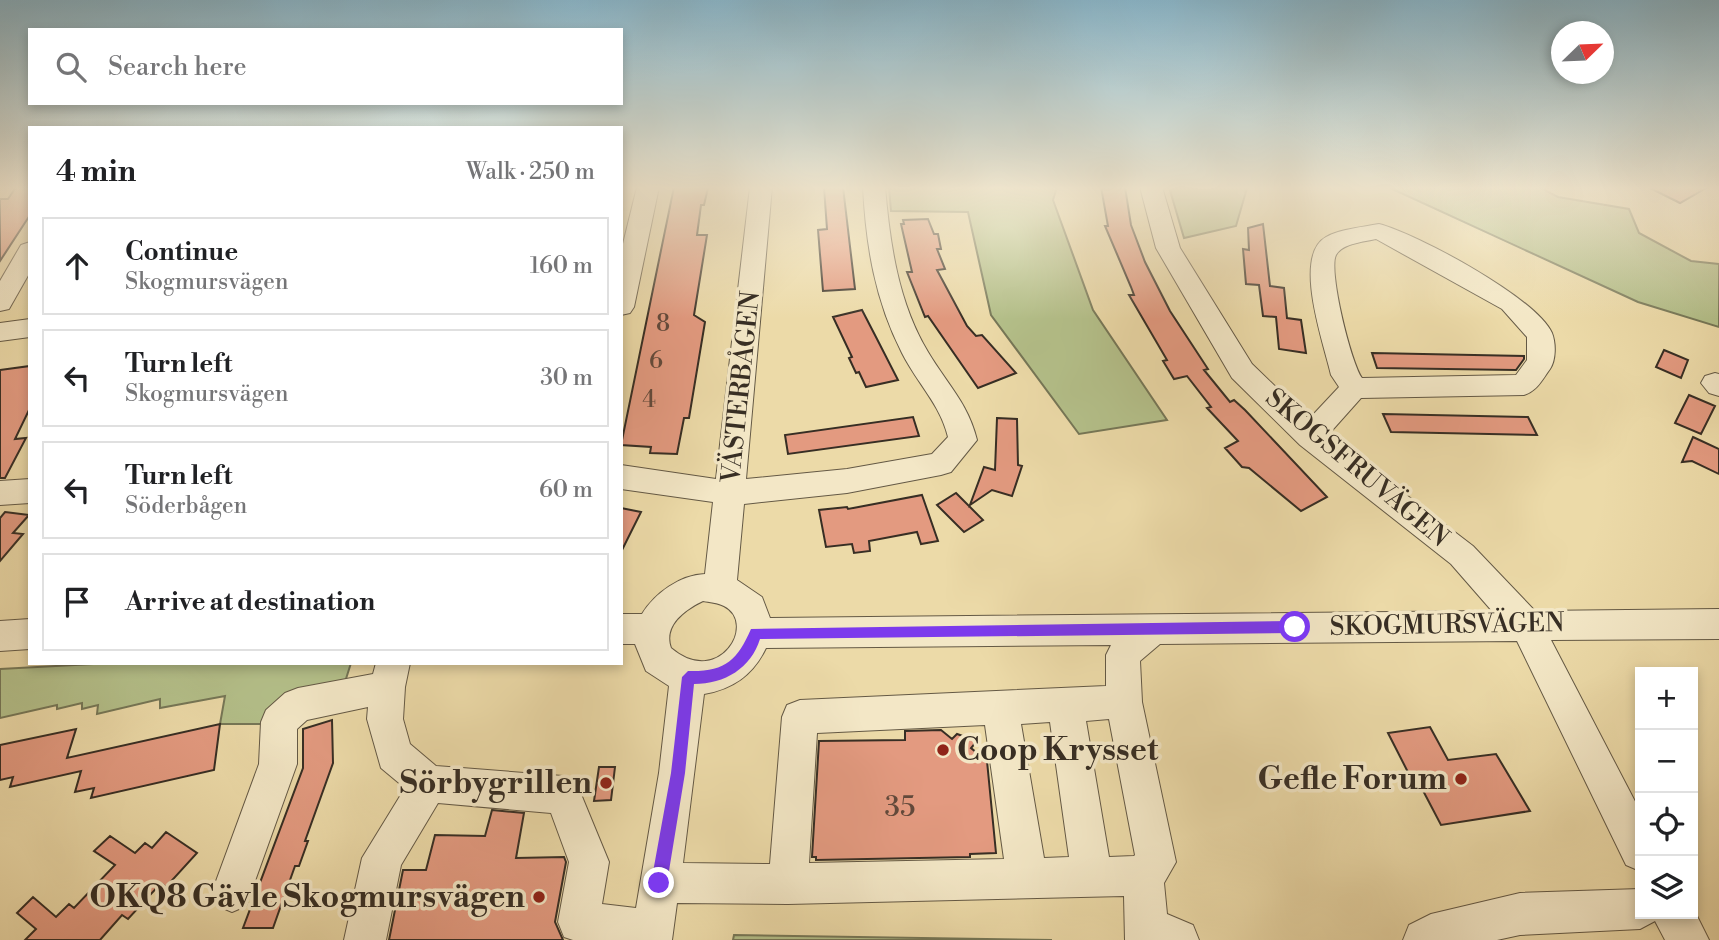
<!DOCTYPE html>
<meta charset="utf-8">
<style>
:root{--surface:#fff;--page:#f6f6f6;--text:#202124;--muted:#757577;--line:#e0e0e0}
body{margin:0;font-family:"Libre Bodoni",serif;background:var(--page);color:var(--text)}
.controls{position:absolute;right:21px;bottom:21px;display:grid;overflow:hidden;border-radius:0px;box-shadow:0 4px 10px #0003}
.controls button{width:63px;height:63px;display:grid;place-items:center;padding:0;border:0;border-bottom:2px solid var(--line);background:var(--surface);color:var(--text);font:35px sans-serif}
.compass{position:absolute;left:1551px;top:21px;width:63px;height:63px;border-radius:50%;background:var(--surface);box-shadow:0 4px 10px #0003;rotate:67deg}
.stop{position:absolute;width:21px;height:21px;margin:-16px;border:5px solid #7c3aed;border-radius:50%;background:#fff}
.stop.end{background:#7c3aed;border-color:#fff;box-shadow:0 2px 7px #0008}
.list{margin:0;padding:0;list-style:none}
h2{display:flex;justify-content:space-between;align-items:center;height:91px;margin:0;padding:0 28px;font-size:30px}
h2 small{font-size:23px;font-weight:400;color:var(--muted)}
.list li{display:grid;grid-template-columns:46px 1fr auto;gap:21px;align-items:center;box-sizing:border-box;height:98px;margin:0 14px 14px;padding:0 14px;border:2px solid var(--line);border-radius:0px}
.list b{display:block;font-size:26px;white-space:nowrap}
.list p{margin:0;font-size:23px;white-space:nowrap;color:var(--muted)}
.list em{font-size:23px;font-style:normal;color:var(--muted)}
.icon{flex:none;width:38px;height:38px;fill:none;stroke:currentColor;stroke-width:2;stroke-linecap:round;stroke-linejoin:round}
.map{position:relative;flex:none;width:1719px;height:940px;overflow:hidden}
.search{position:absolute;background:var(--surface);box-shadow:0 4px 10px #0003;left:28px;top:28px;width:595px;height:77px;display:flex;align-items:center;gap:18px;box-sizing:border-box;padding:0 24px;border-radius:0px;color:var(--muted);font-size:26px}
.panel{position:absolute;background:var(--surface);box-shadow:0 4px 10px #0003;left:28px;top:126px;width:595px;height:539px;border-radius:0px}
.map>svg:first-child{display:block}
.green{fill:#b4c08a;stroke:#767757;stroke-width:2}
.building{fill:#e39a80;stroke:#372e24;stroke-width:2}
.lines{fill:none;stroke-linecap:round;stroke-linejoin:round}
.minor-casing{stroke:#645945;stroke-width:2}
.minor{fill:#f3e7c6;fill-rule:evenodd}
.route{fill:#7c3aed}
.poi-dot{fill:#8f2418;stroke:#f3e7c6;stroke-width:2.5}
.labels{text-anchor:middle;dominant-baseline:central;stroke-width:7;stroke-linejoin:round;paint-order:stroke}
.number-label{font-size:23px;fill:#62493b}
.street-label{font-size:26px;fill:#372e24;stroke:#f3e7c6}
.near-number-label{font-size:28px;fill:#62493b}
.near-poi-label{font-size:32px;font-weight:bold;fill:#372e24;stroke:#f3e7c6;text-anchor:end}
</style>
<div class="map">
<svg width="1719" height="940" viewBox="0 0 1719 940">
<rect width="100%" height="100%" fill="#ecdaa8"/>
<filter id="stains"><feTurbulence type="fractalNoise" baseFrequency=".00286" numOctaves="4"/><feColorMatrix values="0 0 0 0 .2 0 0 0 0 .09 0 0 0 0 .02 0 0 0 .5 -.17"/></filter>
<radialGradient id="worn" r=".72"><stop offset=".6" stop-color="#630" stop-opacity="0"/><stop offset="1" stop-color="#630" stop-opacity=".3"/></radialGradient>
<!-- green -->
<path class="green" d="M889 187H1057L1053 200 1093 310 1167 420 1079 434 991 315 968 212 891 211Z
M1169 187H1252L1247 188 1236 226 1184 238Z
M1388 187H1539L1558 197 1629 209 1639 233 1691 261 1719 264V327L1638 302Z
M112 663H351L344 685 263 724H220L225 696 160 708V699L97 714 98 705 82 709V703L57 709V705L0 718V669Z
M734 935 1052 940H733Z"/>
<!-- building -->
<path class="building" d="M16 187H30V215L0 261V199H8Z
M674 187 708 188 704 205H701L697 235H707L694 315 705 322 689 418H684L677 454 650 453 651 447 621 445Z
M824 187H843L855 289 823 291 818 230 827 229Z
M1101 187H1125L1131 225 1145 262 1170 311 1208 369 1204 370 1230 402 1234 400 1245 410 1327 497 1301 511 1249 468 1242 467 1225 448 1238 441 1207 408 1211 407 1187 376 1174 379 1163 361 1167 360 1129 295H1134L1131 287 1105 226H1108Z
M1648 187H1708L1680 203Z
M928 219 934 234H938L941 249H937L945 269 937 270 967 326 976 336 982 335 1016 373 978 388 928 316 925 317 907 272H912L901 224H904L903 220Z
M1263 224 1270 286 1284 288 1287 318 1301 320 1306 353 1279 349 1276 317 1263 316 1259 285 1246 284 1243 249 1249 250 1248 228Z
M862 310 877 339 898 380 866 387 859 372 856 373 849 358 852 357 833 317Z
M1664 350 1688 360 1681 378 1656 367Z
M1372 353 1524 356V359L1516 370 1377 368Z
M30 366V408L15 439 26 438 5 478H0V370Z
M1689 395 1715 406 1701 434 1675 423Z
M1383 414 1528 417 1537 435 1391 432Z
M913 417 919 436 788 454 785 435Z
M997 418 1017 419 1018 465 1022 466 1012 496 992 490 970 505 984 467 995 470Z
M1693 437 1719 449V474L1692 461 1682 462Z
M956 493 983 520 964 532 937 505Z
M922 495 938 541 921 544 917 532 869 541 870 551 854 553 852 544 826 547 819 510 847 507 848 509Z
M621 508 641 512 621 552Z
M5 512 29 515 13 533 23 534 0 561V518Z
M332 720 333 763 305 841H308L299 866H295L273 928H243L303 768V729Z
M220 724 214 770 91 798 94 788 75 792 81 771 10 787 13 777 0 780V745L76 729 67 758Z
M1430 727 1448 760 1496 754 1530 811 1441 825 1419 783 1414 784 1388 733Z
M941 730 952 739 957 734 977 741 971 748 987 761 996 853 970 854V857L816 860V857H812L819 741 905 740V731Z
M599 767H615L611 800 594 801Z
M492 810 524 813 516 858 564 857 566 862 555 922 563 940H389L403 870H426L435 835 485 836Z
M166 832 197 853 166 887 161 883 128 919 122 915 100 940H25L36 929 17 913 33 897 56 917 69 904 74 908 115 865 94 851 110 836 135 853 145 843 152 848Z"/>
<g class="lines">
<!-- minor casing -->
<g class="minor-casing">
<path id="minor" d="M637 187H659L634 307 630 313 621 315V252Z
M750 187H772L746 479 847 469 932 454 948 437C940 404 917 383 902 353 875 300 866 246 863 187H885C890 244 898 302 928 352 947 384 968 403 977 440L951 472 941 475 847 493 744 504 737 580 762 597 770 618 1492 611 1451 564 1300 445 1232 378 1156 248 1140 187H1162L1180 248 1252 364 1309 419 1339 387 1331 375C1324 344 1292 256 1326 237 1340 229 1363 227 1379 224 1417 234 1535 297 1552 333 1556 343 1556 360 1550 369 1542 380 1537 391 1524 395L1361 398 1328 435 1473 546 1535 611 1719 609V639L1551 640 1640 811V871L1626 865 1517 641 1160 644 1140 661 1142 702 1176 862 1164 883 1167 914 1193 925 1199 940H1125L1124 896 788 904 677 903 672 940H573L564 937 558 922 569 862 551 813 438 803 401 865 386 940H344L362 858 405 788 381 768 367 719 368 707 307 720 297 729V764L246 906 232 912 218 906 212 892 259 764 261 722 266 710 285 693 298 688 373 674 376 663H410L405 687 403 719 410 744 436 766 563 776 576 782 609 862 602 904 636 908 659 773 669 686 646 671 635 644H621V614H642C655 593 680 575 705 574L713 502 621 489V465L716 479ZM1376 239 1502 309 1527 337V360L1516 375 1362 378C1351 363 1328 270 1336 255 1343 243 1364 242 1376 239ZM703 601C709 602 718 603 724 606 758 623 719 689 671 648 663 626 684 610 703 601ZM1111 645 1106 655V686L800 700 787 705 782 717 770 864 683 863 704 694C733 689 753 675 766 648ZM1109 719 1135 855 1134 856 1109 857 1086 721ZM1050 722 1069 857 1044 858 1021 724ZM985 725 1004 859 809 863 817 733Z
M30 242V272L9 309 0 311V281L21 245Z
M30 319V337L0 341V323Z
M1715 373 1719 374V396L1709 393 1701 383 1705 376Z
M30 479V503L0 505V481Z
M30 619V649L0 651V621Z
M1640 889V914H1693V908L1709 940H1665L1655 921 1640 929 1520 935 1497 940H1403L1409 925 1431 914 1520 893Z"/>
</g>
<!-- minor -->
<use href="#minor" class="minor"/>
</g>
<!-- sky -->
<linearGradient id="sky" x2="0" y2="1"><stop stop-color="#89b7cc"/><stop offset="0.59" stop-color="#f6eed8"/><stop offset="1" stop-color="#f6eed8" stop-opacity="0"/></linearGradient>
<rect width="1719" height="319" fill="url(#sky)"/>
<!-- route -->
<path class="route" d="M1295 621 1301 627 1295 633 760 639C751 668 725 684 694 684L685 773 667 883 659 891 651 883 671 773 682 677 688 671C725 672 737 661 751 629Z"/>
<!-- markers -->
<g class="poi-dot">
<circle cx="943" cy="750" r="7"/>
<circle cx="1461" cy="779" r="7"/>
<circle cx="606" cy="783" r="7"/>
<circle cx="539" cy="897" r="7"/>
</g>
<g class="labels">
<!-- number labels -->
<g class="number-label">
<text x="663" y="324">8</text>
<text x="656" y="361">6</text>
<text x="649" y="400">4</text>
</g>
<!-- street labels -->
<g class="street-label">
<text transform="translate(741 387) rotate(-84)">VÄSTERBÅGEN</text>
<text transform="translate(1357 468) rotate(40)">SKOGSFRUVÄGEN</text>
<text transform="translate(1447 625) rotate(-1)">SKOGMURSVÄGEN</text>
</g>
<!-- near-number labels -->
<g class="near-number-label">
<text x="900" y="807">35</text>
</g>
<!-- near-poi labels -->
<g class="near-poi-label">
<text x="957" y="750" text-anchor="start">Coop Krysset</text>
<text x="1447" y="779">Gefle Forum</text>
<text x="592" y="783">Sörbygrillen</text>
<text x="525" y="897">OKQ8 Gävle Skogmursvägen</text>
</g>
</g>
<rect width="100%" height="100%" filter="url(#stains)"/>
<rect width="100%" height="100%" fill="url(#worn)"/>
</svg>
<div class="controls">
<button>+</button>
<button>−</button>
<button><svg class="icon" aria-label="locate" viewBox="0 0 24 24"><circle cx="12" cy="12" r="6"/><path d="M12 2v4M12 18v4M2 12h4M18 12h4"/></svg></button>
<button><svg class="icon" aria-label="layers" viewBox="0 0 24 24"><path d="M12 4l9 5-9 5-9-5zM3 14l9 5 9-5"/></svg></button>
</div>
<svg class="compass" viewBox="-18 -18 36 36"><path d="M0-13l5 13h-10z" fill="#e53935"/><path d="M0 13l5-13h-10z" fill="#757577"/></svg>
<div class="stop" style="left:1295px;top:627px"></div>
<div class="stop end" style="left:659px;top:883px"></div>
<div class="search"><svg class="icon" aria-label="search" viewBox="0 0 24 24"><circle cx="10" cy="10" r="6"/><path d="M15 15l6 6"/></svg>Search here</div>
<section class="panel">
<h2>4 min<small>Walk · 250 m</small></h2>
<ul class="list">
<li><svg class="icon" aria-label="ahead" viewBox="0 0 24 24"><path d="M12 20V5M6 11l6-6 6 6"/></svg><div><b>Continue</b><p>Skogmursvägen</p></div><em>160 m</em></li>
<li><svg class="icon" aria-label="left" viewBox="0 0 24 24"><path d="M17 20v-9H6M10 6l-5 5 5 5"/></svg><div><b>Turn left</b><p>Skogmursvägen</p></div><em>30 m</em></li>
<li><svg class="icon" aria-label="left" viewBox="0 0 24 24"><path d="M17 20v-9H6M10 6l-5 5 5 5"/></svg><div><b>Turn left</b><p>Söderbågen</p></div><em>60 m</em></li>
<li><svg class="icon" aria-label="arrive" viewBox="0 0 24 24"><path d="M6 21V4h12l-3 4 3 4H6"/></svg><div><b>Arrive at destination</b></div></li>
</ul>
</section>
</div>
